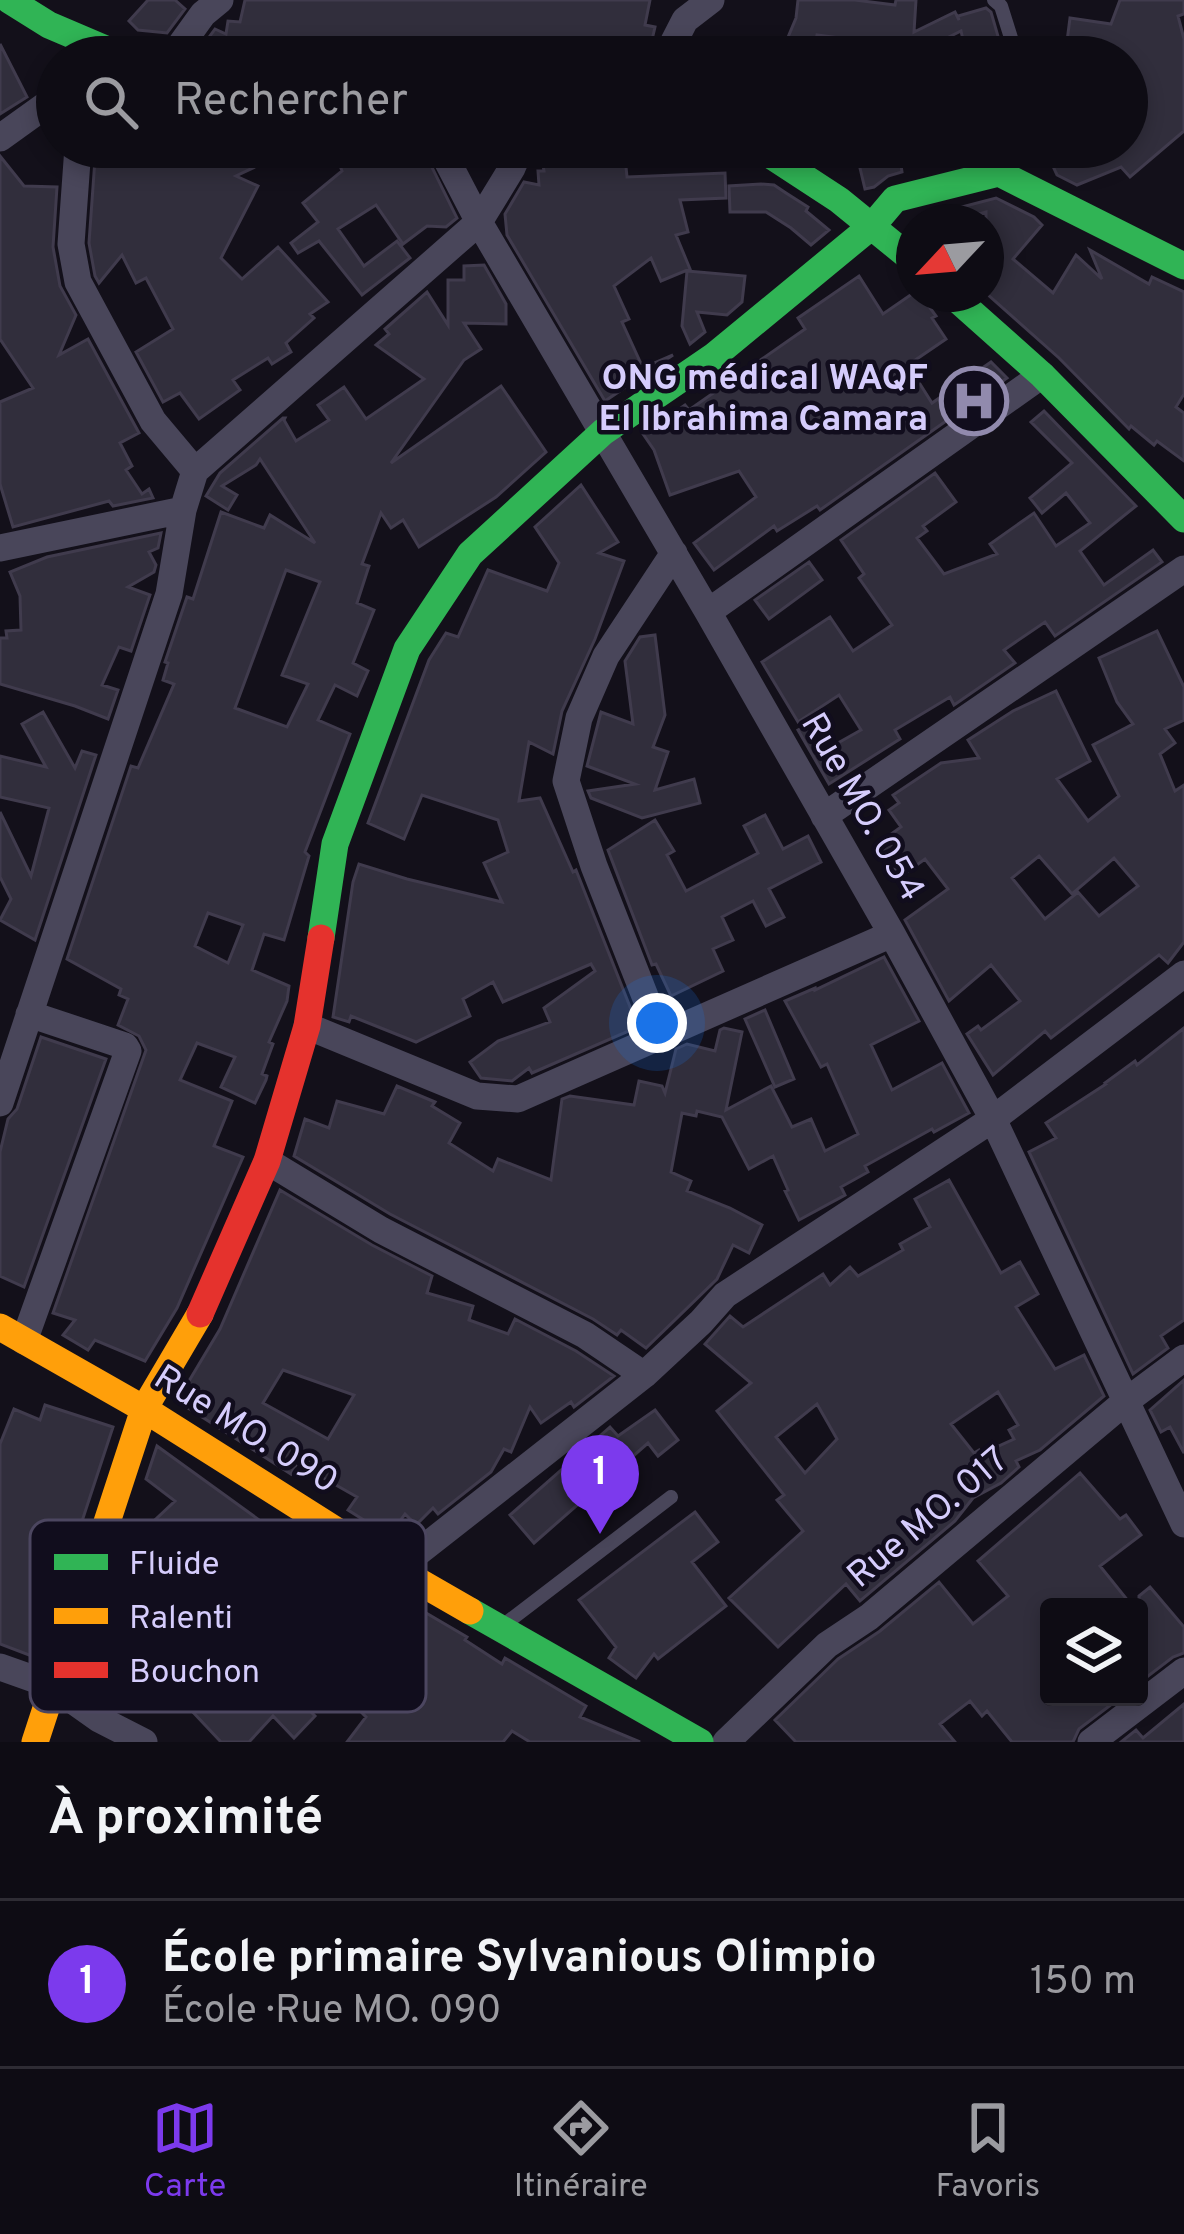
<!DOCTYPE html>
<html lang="fr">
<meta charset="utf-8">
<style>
:root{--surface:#0e0c14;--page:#17151d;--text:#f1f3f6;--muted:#9b9ba0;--line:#2e2c34;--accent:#7c3aed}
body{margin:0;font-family:Overpass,sans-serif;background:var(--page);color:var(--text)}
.controls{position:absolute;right:36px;bottom:36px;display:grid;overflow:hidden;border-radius:12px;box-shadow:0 6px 18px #0003}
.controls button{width:108px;height:108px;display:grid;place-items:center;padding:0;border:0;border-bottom:3px solid var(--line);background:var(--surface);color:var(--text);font:60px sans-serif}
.compass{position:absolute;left:896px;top:204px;width:108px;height:108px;border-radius:50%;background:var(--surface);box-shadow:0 6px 18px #0003;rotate:244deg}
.you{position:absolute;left:657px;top:1023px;width:42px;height:42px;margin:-30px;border:9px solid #fff;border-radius:50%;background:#1a73e8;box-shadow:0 0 0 18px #1a73e833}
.badge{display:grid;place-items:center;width:78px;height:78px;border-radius:50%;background:var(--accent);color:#fff;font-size:39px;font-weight:700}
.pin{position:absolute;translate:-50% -99px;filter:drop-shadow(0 3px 6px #0008)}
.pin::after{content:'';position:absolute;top:63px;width:42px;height:36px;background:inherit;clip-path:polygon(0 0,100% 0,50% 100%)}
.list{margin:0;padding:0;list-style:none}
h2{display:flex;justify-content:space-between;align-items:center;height:156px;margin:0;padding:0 48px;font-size:51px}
h2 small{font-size:39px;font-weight:400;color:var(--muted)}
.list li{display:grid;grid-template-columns:78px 1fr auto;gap:36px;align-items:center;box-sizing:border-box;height:168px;padding:0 48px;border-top:3px solid var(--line)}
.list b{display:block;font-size:45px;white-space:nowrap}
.list p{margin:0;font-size:39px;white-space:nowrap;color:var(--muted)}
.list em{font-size:39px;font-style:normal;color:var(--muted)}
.icon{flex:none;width:66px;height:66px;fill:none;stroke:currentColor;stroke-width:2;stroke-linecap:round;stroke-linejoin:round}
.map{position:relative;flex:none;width:1184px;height:1742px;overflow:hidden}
.search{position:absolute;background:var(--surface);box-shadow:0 6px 18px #0003;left:36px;right:36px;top:36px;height:132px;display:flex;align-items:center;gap:30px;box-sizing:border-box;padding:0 42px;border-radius:66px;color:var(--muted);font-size:45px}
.sheet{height:324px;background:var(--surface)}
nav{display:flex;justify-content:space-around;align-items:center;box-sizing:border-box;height:168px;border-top:3px solid var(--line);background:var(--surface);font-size:33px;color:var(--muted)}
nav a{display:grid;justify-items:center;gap:6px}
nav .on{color:var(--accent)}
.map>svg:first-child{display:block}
.building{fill:#312e3c;stroke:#403b4d;stroke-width:3;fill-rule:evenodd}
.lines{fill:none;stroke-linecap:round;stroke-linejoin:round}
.lane{stroke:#49465a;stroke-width:14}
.street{stroke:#49465a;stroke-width:27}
.fast{stroke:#30b455;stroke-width:27}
.slow{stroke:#ff9f0a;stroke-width:27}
.jam{stroke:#e5322d;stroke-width:27}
.labels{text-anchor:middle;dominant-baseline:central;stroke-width:9;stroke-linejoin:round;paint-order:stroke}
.poi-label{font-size:36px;font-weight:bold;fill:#d5ccfc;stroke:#110d1d;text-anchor:end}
.street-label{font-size:36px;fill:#d5ccfc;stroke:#110d1d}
.key{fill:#110d1d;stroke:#4c4660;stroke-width:3}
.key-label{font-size:33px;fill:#d5ccfc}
</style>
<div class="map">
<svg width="1184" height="1742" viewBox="0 0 1184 1742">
<rect width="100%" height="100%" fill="#13101a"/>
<!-- building -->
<path class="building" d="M148 0H175L185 9 167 33 138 30 129 21Z
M245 0H650L645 25 655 27 648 57H625L564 44V57H304V52L257 50 270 57H247L222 54 204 44 215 29 226 34 228 21 240 22Z
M798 0H855L895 5 896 0H916L914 32 955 12 959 20 958 16 986 8 991 12 1004 57H967L961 31 909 57 892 56 893 45 817 35 812 57 781 54 796 18Z
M1120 0H1184V14L1178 16 1184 39V131L1130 177 1121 167 1077 185 1057 175 1044 147H1127V57H1065L1070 18 1111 24Z
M0 44 27 97 0 114Z
M100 147H297L236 176 258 186 221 258 242 279 278 247 328 302 310 314 314 318 286 343 291 352 272 364 268 358 233 380 240 390 199 419 180 393 163 402 136 352 173 329 146 278 136 283 122 255 99 283 95 276 89 243 95 159Z
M358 147H422L457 218 446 227 427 226 403 244 376 205 338 229 364 266 397 241 410 258 362 295 319 241 298 253 291 243 318 222 303 203 342 171 336 155Z
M576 147H624L627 177 725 173 726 198 680 200 688 232 676 235 690 269 661 281 651 258 614 286 629 319 622 322 643 368 673 355 605 401 507 235 505 214 524 182 539 185 538 171H544L541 152Z
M855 147H945V151L901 165 902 172 888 176 874 187 865 189Z
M0 156 24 186 57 187 53 247 60 286 76 315 59 355 88 339 139 433 120 443 132 466 126 470 142 494 149 489 153 498 113 506 109 501 13 527 0 484V402L33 388 0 339Z
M761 184 774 185 786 193 808 207 806 211 829 230 811 245 791 228 766 212H730L729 186Z
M996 198 1034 217 1042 225 1013 259 1053 293 1076 255 1102 279 1090 250 1149 284 1152 277 1184 292V394L1176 407 1184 413V461L1157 441 1154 445 1131 426 1129 429 1059 358 986 293V265L991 259 986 240V212L954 221 950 210Z
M484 265 506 304V324L464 323 481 349 464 360 391 463 501 386 546 452 496 497 419 547 403 520 391 528 381 513 362 564 369 566 357 603 374 610 353 663 368 671 357 696 335 685 318 720 350 734 305 852 309 856 284 940 264 934 252 970 289 986 287 1001 269 1042 273 1044 262 1074 267 1076 266 1080 255 1103 221 1087 235 1057 197 1043 180 1080 232 1101 214 1146 243 1157 177 1308 145 1361 95 1340 88 1350 63 1335 75 1320 53 1313 146 1050 139 1036 118 1025 128 999 119 995 121 989 67 959 131 766 138 768 174 684 163 680 168 663 165 662 187 597 193 599 221 512 264 528 270 515 315 543 260 459 256 465 222 486 237 495 228 510 206 496 220 473 283 418H285L284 420 296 441 329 420 318 405 344 387 366 419 424 379 376 345 389 334 385 329 427 292 448 325V280H464V266ZM286 570 320 582 282 675 308 684 287 727 235 708ZM208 913 243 925 228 963 195 946Z
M687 271 745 276 742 302 727 315 697 312 705 332 690 344 682 326Z
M859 276 883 314 912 294H920L936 316 932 318 946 339 908 365 932 403 991 362 1007 378 820 510 817 506 777 531 774 526 714 570 694 543 756 497 739 471 670 495 654 450 643 434 685 405 689 410 805 329 798 318Z
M1044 411 1136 506 1080 551 1104 585 1153 550 1162 562 1055 636 1045 622 1004 650 1015 663 954 705 950 697 895 730 900 739 829 784 798 730 814 721 829 748 861 730 839 695 798 722 762 662 830 617 853 651 892 625 859 578 864 574 841 540 935 473 956 502 923 526 927 531 917 538 944 574 997 554 990 544 1034 513 1056 546 1090 523 1066 493 1042 513 1030 498 1072 463 1031 422Z
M581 485 618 542 599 553 624 561 595 639 562 711 553 754 529 742 519 801 540 798 573 872 576 870 638 1027 532 1073 529 1068 512 1081 481 1078 470 1062 498 1041 550 1022 544 1008 595 971 591 964 503 1002 493 982 463 999 470 1016 416 1042 351 1016 349 1022 333 1017 353 882 359 864 407 879 502 902 484 863 508 852 498 820 422 795 404 839 368 823 429 660 446 633 458 637 488 570 547 591 559 563 535 527Z
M161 533 158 548 149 552 156 565 154 572 128 587 150 595 131 651 119 647 102 685 118 690 108 719 75 706 0 684V638H7L6 631 21 630 20 596 10 572 47 557Z
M809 562 822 580 769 619 755 600Z
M1157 631 1184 687V720L1165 729 1175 743 1160 754 1175 791 1184 785V942L1168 963 1159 955 1051 1038 1045 1031 993 1075 967 1034 978 1026 981 1030 1020 1001 991 965 949 1001 905 920 948 889 925 859 900 877 876 845 901 827 889 810 899 803 893 795 941 763 979 758 968 740 1013 711 1056 691 1090 761 1057 779 1088 821 1119 796 1093 745 1133 724 1117 702 1099 658ZM1039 856 1072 894 1114 858 1138 886 1099 916 1078 892 1045 919 1012 878Z
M655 635 665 715 653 747 668 752 655 790 694 779 700 803 642 818 591 798 588 791 635 784 587 766 601 712 633 724 625 661 640 637Z
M43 712 75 768 82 751 96 755 35 940 0 920 11 899 0 877V812L31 876 49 808 0 797V756L46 767 22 724Z
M765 815 783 849 808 836 821 862 769 889 784 917 766 926 753 901 722 917 733 940 713 949 723 971 671 996 656 964 652 965 608 850 655 820 674 851 667 855 686 891 758 853 744 826Z
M884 957 919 1021 871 1045 892 1090 942 1063 969 1113 934 1132 932 1129 865 1166 868 1172 841 1187 845 1195 799 1220 785 1191 788 1190 773 1156 749 1169 722 1117 697 1111 696 1116 682 1113 671 1172 691 1181 687 1191 730 1208 762 1225 749 1253 733 1245 717 1279 646 1348 621 1330 617 1335 593 1319 390 1214 294 1156 305 1119 329 1128 337 1101 384 1114 397 1086 435 1102 432 1106 460 1123 449 1143 493 1171 498 1159 551 1180 562 1099 570 1096 634 1105 639 1081 662 1086 665 1093 676 1049 687 1044 715 1051 720 1030 724 1028 742 1032 726 1110 771 1086 792 1127 811 1119 825 1151 858 1134 827 1064 821 1067 785 1001 815 988V990Z
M765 1010 794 1079 775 1087 745 1019Z
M1184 1028V1320L1161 1336 1168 1348 1133 1374 1029 1152 1056 1138 1046 1123 1106 1084 1105 1083 1135 1061 1137 1065Z
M41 1037 106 1059 24 1287 0 1276V1152L8 1119 17 1109Z
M949 1180 1001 1273 1020 1262 1038 1294 1016 1307 1055 1369 1084 1355 1104 1396 1040 1450 1016 1461 1019 1467 1001 1483 973 1498 955 1521 860 1601 846 1584 778 1647 729 1598 803 1531 777 1500 784 1495 717 1411 751 1383 705 1344 730 1316 743 1327 823 1274 830 1285 850 1267 858 1276 903 1250 900 1244 930 1227 915 1199ZM998 1392 1018 1425 1009 1430 1014 1439 981 1454 979 1450 974 1453 951 1424ZM817 1404 837 1439 805 1473 776 1437Z
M280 1190 372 1245 432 1276 427 1293 473 1306 469 1320 508 1334 515 1319 576 1351 614 1376 574 1407 571 1402 541 1423 530 1407 511 1452 504 1449 491 1472 438 1514 433 1508 416 1525 405 1514 389 1536 348 1510 357 1497 297 1463 291 1474 177 1401 220 1329ZM283 1370 354 1395 328 1439 263 1403Z
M1184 1380V1453L1170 1427 1161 1432 1150 1410Z
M45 1405 113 1427 37 1658 0 1644V1444L14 1409 40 1420Z
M655 1410 678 1440 658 1456 648 1443 534 1543 510 1515 610 1427 618 1436Z
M157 1446 273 1530 267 1538 307 1570 344 1615 351 1608 358 1615 365 1609 390 1629 409 1603 467 1637 465 1640 502 1664 505 1658 586 1706 580 1717 640 1742H530L512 1731 503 1742H347L366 1717 303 1653 276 1676 315 1716 294 1738 273 1716 249 1742H221L175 1693 178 1690 159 1675 181 1649 155 1614 172 1601 123 1550 175 1501 146 1479Z
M1080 1473 1120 1519 1126 1515 1141 1535 1100 1566 1133 1607H1049V1697H1106L1112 1704 1079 1729 1073 1742H1012L987 1711 982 1716 970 1701 940 1724 955 1742H796L775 1720 838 1659 880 1631 939 1582 973 1624 1008 1596 978 1561Z
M695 1512 718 1542 692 1562 726 1606 658 1659 654 1654 636 1678 609 1658 616 1647 579 1600Z
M1150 1587 1184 1627V1653L1173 1657 1139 1683V1596Z
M1184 1704V1742H1121L1136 1730 1143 1738Z"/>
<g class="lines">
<!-- lane -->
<path class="lane" d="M994 0 1001 6 1017 57
M505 1624 671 1497"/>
<!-- street -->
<path class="street" d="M172 57 203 14 220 0
M666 57 685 20 711 0
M0 138 57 97
M78 147 71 244 78 282 153 421 195 471
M440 147 479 222 708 612 892 934 993 1119 1184 1524
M0 548 183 510
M708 612 1042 375
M824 816 1184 569
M307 1026 477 1096 518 1099 892 934
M661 1037 594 866 566 781 579 718 606 656 674 553
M0 1103 169 594 183 510 195 471 479 222 512 168 521 147
M267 1161 381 1230 585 1335 644 1375
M24 1341 128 1051 125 1046 29 1014
M397 1569 644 1375 701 1322 725 1295 993 1119 1184 974
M0 1667 51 1685 99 1719 144 1742
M726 1742 827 1645 869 1617 1125 1402 1184 1358
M1091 1742 1184 1671"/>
<!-- fast -->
<path class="fast" d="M9 0 49 25 110 51 171 57
M758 147 839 200 914 261
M951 294 1042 375 1184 519
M321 938 335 844 407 649 470 554 603 432 714 356 873 225 895 199 999 173 1184 266
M470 1611 700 1742"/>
<!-- slow -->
<path class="slow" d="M0 1327 144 1409 397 1569 470 1611
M35 1742 144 1409 200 1314"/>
<!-- jam -->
<path class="jam" d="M200 1314 267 1161 307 1026 321 938"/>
</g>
<!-- icons -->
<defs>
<g id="hospital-ring" transform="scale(3.45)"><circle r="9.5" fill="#110d1d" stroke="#918aad" stroke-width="1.5"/><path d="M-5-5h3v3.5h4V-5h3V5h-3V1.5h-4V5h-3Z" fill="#918aad"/></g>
</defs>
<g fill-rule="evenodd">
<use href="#hospital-ring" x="974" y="401"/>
</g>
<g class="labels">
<!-- poi labels -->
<g class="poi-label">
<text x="928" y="380">ONG médical WAQF<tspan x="928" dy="41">El Ibrahima Camara</tspan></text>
</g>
<!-- street labels -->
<g class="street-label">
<text transform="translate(861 808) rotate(60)">Rue MO. 054</text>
<text transform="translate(245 1431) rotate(32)">Rue MO. 090</text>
<text transform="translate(929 1519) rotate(-40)">Rue MO. 017</text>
</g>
</g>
<!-- legend -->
<rect x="30" y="1520" width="396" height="192" rx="18" class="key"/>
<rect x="54" y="1554" width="54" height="16" fill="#30b455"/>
<rect x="54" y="1608" width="54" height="16" fill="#ff9f0a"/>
<rect x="54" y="1662" width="54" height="16" fill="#e5322d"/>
<g class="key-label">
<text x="129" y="1574">Fluide</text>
<text x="129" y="1628">Ralenti</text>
<text x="129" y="1682">Bouchon</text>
</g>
</svg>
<div class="controls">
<button><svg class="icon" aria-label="layers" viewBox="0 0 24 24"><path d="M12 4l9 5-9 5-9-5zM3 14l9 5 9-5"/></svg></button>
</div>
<svg class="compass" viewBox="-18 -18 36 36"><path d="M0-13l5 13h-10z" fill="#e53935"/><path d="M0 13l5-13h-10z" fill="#9b9ba0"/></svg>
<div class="you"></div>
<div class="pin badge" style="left:600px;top:1534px">1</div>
<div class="search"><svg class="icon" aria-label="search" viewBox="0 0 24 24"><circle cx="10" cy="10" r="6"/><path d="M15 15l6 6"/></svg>Rechercher</div>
</div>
<section class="sheet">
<h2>À proximité<small></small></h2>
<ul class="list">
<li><span class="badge">1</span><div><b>École primaire Sylvanious Olimpio</b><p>École · Rue MO. 090</p></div><em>150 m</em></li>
</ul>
</section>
<nav>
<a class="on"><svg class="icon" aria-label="map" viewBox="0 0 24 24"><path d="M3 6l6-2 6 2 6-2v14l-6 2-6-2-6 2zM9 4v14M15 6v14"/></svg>Carte</a>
<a><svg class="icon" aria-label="directions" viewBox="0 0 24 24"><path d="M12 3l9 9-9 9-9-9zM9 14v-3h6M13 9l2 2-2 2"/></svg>Itinéraire</a>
<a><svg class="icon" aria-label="saved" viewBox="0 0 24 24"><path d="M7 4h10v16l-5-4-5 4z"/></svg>Favoris</a>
</nav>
